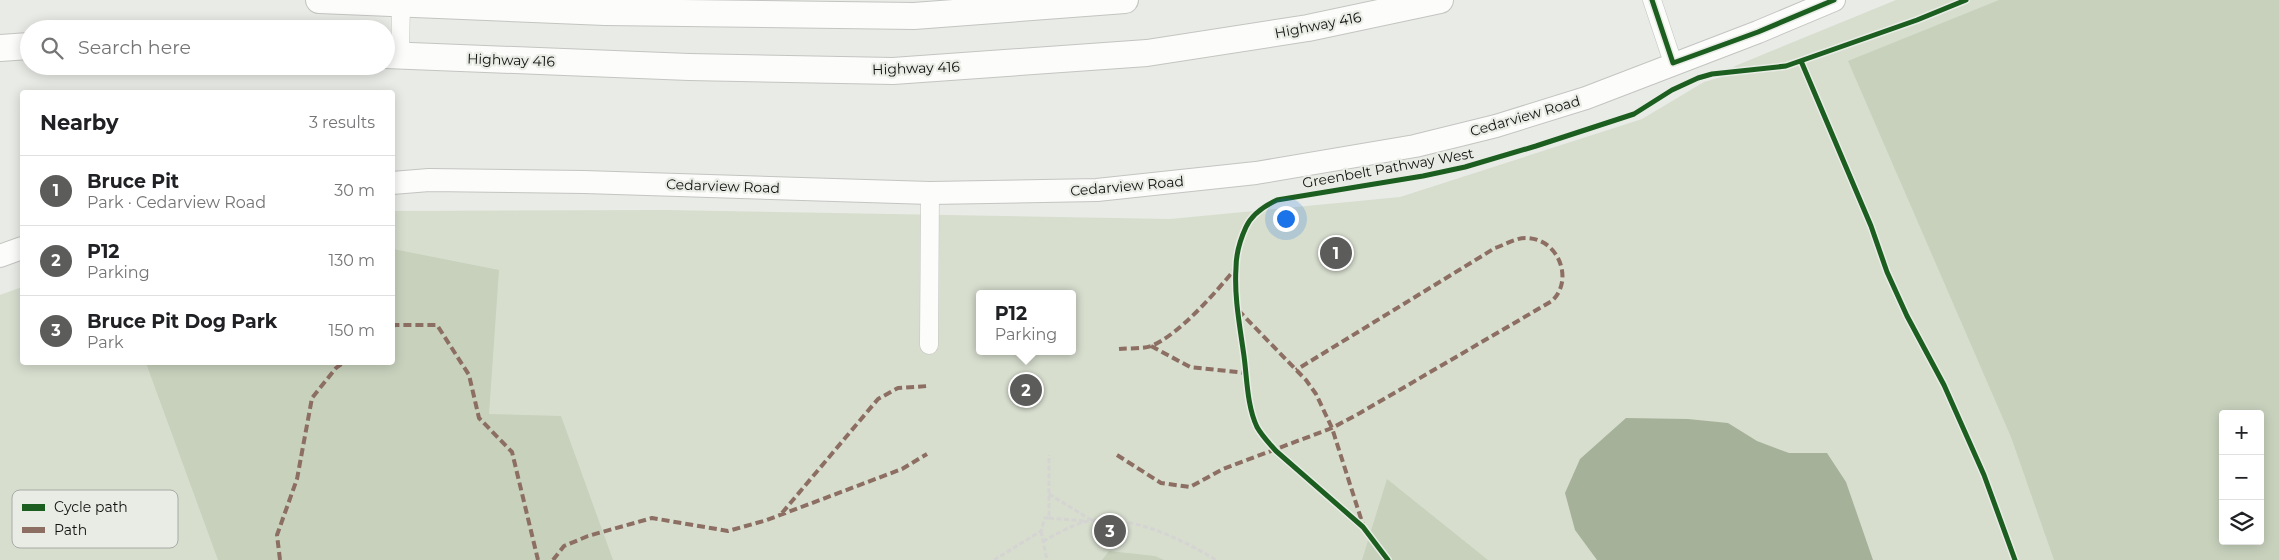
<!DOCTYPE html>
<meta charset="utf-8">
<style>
:root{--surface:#fff;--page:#f2f2f2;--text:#202124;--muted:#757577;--line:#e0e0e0;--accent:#5c5d5a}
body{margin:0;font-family:Montserrat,sans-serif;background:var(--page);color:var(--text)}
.controls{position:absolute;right:15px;bottom:15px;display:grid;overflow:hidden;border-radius:5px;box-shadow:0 2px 12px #0003}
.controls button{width:45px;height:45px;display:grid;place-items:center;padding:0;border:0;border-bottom:1px solid var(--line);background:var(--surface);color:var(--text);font:25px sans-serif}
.you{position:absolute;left:1285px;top:218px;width:18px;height:18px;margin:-12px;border:4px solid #fff;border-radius:50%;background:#1a73e8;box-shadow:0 0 0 8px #1a73e833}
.badge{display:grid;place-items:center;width:32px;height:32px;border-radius:50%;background:var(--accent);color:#fff;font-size:16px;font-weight:700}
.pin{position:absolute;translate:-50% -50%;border:2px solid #fff;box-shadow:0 1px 5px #0006}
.popup{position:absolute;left:976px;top:290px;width:100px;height:65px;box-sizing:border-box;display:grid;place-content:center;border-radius:5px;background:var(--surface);filter:drop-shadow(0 1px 4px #0005);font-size:16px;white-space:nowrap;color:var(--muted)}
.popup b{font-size:19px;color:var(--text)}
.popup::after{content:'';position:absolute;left:50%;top:100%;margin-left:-10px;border:10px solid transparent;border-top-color:var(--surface)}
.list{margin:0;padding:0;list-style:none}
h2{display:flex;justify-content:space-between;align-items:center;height:65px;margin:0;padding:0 20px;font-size:21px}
h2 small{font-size:16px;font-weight:400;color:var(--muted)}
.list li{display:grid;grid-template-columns:32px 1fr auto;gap:15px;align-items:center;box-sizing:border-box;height:70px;padding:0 20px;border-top:1px solid var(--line)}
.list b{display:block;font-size:19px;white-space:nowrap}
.list p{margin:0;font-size:16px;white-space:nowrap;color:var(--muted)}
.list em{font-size:16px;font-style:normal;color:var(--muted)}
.icon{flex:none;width:28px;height:28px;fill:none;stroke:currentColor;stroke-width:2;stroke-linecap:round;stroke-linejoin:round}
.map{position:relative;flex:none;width:2279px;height:560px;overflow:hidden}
.search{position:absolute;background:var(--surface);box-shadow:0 2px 12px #0003;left:20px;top:20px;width:375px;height:55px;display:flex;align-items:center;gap:12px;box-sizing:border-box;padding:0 18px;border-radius:28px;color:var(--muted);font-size:19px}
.panel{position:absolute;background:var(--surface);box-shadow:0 2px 12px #0003;left:20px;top:90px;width:375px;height:275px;border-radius:5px}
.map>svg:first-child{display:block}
.green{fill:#d7dece;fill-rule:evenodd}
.forest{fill:#c7d1bc;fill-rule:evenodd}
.water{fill:#a6b19a}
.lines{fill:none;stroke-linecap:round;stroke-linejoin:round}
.minor-casing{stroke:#c3c5c1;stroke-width:19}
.major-casing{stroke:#c3c5c1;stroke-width:24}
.highway-casing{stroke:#c3c5c1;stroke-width:28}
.path{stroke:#d4d4d3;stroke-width:3;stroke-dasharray:5 2.5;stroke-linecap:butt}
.minor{stroke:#fcfcfb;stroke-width:18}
.major{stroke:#fcfcfb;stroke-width:22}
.highway{stroke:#fcfcfb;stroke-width:26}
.quiet{stroke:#8d6e63;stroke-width:4;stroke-dasharray:8 4;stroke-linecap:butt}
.cycleway-casing{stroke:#e9ece5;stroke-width:8}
.cycleway{stroke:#1b5e20;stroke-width:5}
.labels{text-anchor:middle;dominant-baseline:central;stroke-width:4.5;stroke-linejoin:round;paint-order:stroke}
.street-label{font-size:14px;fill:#10110f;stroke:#e9ece5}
.key{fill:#e9ece5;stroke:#a8aaa5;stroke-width:1}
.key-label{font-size:14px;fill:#10110f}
</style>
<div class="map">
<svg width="2279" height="560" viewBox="0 0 2279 560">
<rect width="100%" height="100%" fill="#e9ebe6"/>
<!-- green -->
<path class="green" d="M1896 0H2279V560H0V295L22 287V362H392L393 211 666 210 1170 219 1400 197 1642 119 1704 82 1725 76 1735 66ZM980 294H1072V351H980ZM2223 414H2260V541H2223Z"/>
<!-- forest -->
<path class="forest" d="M1999 0H2279V560H2054L2011 437 1848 61ZM2223 414H2260V541H2223Z
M393 249 499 270 489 414 561 416 613 560H218L146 363 392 362Z
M1387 479 1488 560H1362Z
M1109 551 1155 556 1164 560H1102Z"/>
<!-- water -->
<path class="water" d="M1626 418 1688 419 1728 423 1757 441 1789 453H1827L1846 482 1873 560H1597L1575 530 1565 493 1580 459Z"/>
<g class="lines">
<!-- minor casing -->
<g class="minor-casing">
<path id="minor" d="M1652 0 1673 63
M400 56 401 2
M929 345 930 193"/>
</g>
<!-- major casing -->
<g class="major-casing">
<path id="major" d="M392 183 429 180 584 182 930 193 1097 190 1256 173 1415 146 1496 126 1586 98 1758 32 1834 0
M0 256 22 248"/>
</g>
<!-- highway casing -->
<g class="highway-casing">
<path id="highway" d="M319 0 605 12 914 16 1125 0
M0 48 29 46
M386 55 689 67 893 71 1147 53 1308 28 1440 0"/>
</g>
<!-- path -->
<path class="path" d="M1049 494 1091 520
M1049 518 1084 521
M1041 531 1047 560
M1043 541C1057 534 1073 524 1089 521 1130 514 1182 539 1216 560
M994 560 1041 531 1045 518H1049V455"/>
<!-- minor -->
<use href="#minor" class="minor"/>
<!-- major -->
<use href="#major" class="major"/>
<!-- highway -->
<use href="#highway" class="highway"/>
<!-- quiet -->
<path class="quiet" d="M1238 310 1306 380 1316 394 1332 428 1363 525
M392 327 395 325H437L469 375 479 418 512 452 538 560
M1151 346 1190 367 1246 373
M1119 349C1129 348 1142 349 1151 346 1179 335 1216 292 1235 269
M1117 455 1161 483 1190 487 1223 469 1332 428 1360 413 1552 301C1574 280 1559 240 1528 238 1516 237 1505 245 1495 248L1296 370
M782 513 878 399 898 388 928 386
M280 560 277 535 297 479 312 398 336 368 344 362
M553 560 564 546 588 536 652 518 728 531 767 520 902 469 927 454"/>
<!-- cycleway casing -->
<g class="cycleway-casing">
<path id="cycleway" d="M1652 0 1673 63 1758 32 1834 0
M1801 61 1871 226 1887 272 1907 316 1944 385 1984 475 2015 560
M1388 560 1363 527 1276 451C1269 443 1262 436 1257 427 1247 406 1247 378 1244 356 1240 327 1234 297 1236 268 1236 254 1240 240 1246 227 1252 214 1264 206 1277 200L1423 176 1465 167 1536 146 1634 114 1672 90 1698 78 1712 74 1786 66 1917 20 1966 0"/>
</g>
<!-- cycleway -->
<use href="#cycleway" class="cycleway"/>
</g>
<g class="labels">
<!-- street labels -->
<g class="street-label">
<text transform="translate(1318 25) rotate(-11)">Highway 416</text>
<text transform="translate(511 60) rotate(2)">Highway 416</text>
<text transform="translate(916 68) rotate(-2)">Highway 416</text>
<text transform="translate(1525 116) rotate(-16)">Cedarview Road</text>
<text transform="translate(1388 168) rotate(-10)">Greenbelt Pathway West</text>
<text transform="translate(723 186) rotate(2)">Cedarview Road</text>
<text transform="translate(1127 186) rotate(-5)">Cedarview Road</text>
</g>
</g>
<!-- legend -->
<rect x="12" y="490" width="166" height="58" rx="8" class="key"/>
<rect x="22" y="504" width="23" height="7" fill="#1b5e20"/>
<rect x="22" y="527" width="23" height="6" fill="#8d6e63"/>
<g class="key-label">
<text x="54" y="512">Cycle path</text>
<text x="54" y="535">Path</text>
</g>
</svg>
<div class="controls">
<button>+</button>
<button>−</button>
<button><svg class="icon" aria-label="layers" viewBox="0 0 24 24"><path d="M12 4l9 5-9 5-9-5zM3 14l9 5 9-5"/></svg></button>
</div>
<div class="you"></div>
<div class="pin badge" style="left:1336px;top:253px">1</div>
<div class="pin badge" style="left:1026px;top:390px">2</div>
<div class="popup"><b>P12</b>Parking</div>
<div class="pin badge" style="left:1110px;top:531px">3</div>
<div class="search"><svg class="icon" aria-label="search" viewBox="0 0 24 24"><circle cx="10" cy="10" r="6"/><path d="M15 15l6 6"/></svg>Search here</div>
<section class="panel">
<h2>Nearby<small>3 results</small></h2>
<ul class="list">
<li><span class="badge">1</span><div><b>Bruce Pit</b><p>Park · Cedarview Road</p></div><em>30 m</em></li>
<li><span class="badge">2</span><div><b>P12</b><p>Parking</p></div><em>130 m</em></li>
<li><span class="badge">3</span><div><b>Bruce Pit Dog Park</b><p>Park</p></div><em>150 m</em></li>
</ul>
</section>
</div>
